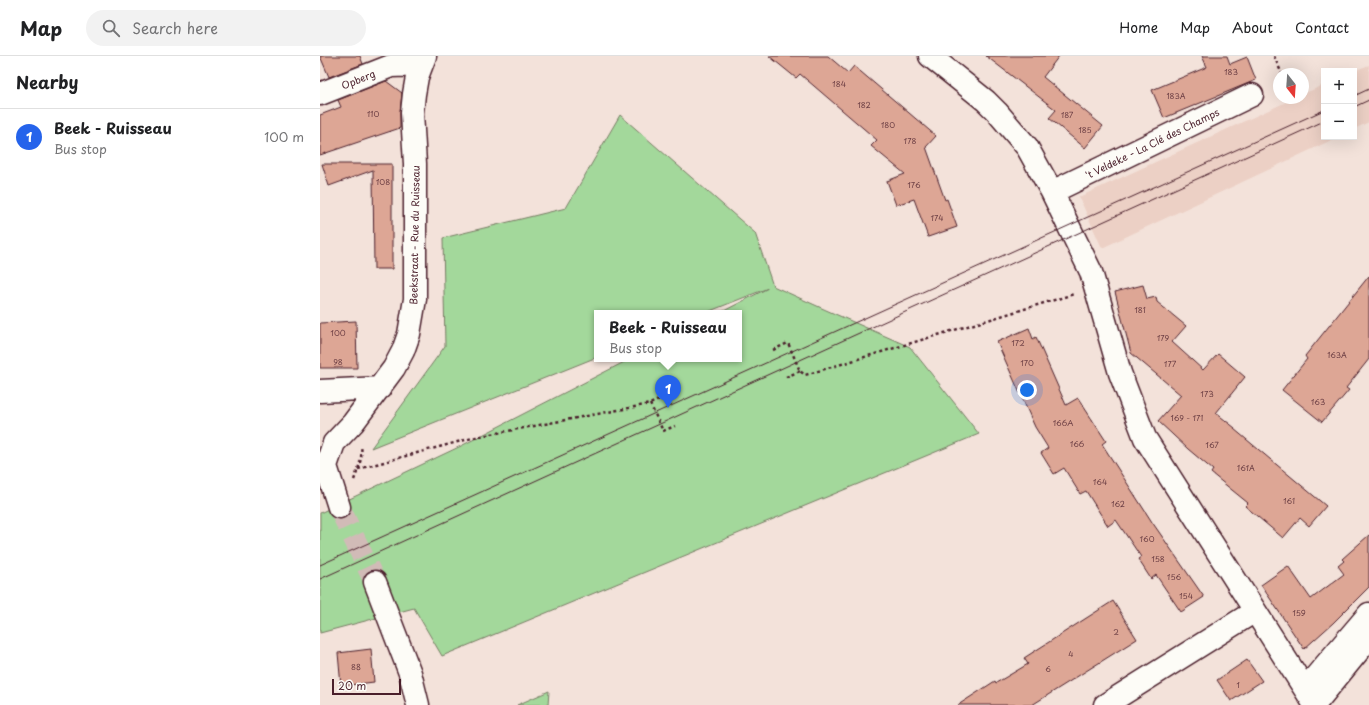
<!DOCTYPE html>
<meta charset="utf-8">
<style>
:root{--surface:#fff;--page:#f2f2f2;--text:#202124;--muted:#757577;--line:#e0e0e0;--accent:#2563eb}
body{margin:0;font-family:"Playpen Sans",sans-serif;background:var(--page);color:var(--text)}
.controls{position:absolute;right:12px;top:12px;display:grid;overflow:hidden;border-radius:0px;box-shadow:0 4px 16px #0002}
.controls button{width:36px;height:36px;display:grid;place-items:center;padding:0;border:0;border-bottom:1px solid var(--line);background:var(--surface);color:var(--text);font:20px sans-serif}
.compass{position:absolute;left:953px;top:12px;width:36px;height:36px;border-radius:50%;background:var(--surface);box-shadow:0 4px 16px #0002;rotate:163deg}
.scale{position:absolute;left:12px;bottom:10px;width:69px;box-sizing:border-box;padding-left:4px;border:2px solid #4a1f2b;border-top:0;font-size:11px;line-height:14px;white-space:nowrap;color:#4a1f2b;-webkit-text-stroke:3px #fdfcf7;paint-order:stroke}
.you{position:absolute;left:707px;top:334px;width:14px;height:14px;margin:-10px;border:3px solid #fff;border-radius:50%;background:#1a73e8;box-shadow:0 0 0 6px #1a73e833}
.badge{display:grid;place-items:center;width:26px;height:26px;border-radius:50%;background:var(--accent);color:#fff;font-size:13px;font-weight:700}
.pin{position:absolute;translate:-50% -33px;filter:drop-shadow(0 1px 2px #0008)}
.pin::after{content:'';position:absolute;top:21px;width:14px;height:12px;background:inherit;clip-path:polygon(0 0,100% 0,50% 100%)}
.popup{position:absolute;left:274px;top:254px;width:148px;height:52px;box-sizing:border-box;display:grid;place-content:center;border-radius:0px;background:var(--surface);filter:drop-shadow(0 1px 3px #0005);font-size:13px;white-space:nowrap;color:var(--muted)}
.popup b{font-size:15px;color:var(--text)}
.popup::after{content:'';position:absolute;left:50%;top:100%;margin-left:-8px;border:8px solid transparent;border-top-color:var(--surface)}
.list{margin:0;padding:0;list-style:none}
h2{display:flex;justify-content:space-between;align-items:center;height:52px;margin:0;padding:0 16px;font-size:17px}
h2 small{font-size:13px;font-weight:400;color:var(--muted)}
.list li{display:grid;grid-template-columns:26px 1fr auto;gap:12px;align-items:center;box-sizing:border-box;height:56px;padding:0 16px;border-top:1px solid var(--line)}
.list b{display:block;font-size:15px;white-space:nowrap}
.list p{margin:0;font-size:13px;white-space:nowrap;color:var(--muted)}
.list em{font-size:13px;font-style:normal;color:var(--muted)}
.icon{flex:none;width:22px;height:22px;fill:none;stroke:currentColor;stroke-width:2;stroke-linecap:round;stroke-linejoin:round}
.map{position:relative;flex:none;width:1049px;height:649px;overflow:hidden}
header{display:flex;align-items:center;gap:24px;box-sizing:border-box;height:56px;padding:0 20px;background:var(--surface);border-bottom:1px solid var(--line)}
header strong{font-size:19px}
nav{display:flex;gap:22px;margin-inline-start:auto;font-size:14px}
.search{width:280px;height:36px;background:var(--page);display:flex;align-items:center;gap:10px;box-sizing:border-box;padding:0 14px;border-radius:22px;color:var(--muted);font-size:15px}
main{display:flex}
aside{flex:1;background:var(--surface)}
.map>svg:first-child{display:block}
.built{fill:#ecd0c5}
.green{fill:#a3d89b;stroke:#767c63}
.building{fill:#dda695;stroke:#4a1f2b}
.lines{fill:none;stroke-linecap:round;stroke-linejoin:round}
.minor-tunnel{stroke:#d1bbb7;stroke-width:22;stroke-dasharray:22 11;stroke-linecap:butt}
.minor-casing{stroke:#4a1f2b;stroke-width:25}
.path{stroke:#4a1f2b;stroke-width:2.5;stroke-dasharray:3 3;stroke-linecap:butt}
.minor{stroke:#fdfcf7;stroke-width:22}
.tram{stroke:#4a1f2b;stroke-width:1}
.labels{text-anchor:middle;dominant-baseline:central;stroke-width:4;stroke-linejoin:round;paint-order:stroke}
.number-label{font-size:8px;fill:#6f4146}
.street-label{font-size:10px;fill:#4a1f2b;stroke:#fdfcf7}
</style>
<header>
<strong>Map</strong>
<div class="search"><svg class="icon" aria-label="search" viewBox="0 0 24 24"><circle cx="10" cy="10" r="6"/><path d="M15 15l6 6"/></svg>Search here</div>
<nav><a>Home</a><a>Map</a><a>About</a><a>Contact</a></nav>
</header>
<main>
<aside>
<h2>Nearby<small></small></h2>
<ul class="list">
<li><span class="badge">1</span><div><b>Beek - Ruisseau</b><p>Bus stop</p></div><em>100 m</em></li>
</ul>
</aside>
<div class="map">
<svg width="1049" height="649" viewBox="0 0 1049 649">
<rect width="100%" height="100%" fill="#f3e2da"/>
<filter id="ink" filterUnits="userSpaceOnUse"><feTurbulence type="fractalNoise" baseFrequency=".025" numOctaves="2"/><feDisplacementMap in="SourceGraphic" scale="8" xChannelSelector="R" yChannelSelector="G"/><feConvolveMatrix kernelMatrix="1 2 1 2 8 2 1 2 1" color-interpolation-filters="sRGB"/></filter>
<g filter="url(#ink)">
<!-- built -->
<path class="built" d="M1049 9V66L1034 73V15Z
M1004 29V81H1018L782 192 759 141 975 42H983V38Z"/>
<!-- green -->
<path class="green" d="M300 59 435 177 453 230 506 254 590 291 659 378 122 600 94 552 0 577V457L141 390 310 303H419V257H400L448 232 385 257H277V301L51 392 125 290 123 182 246 152Z
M229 635 228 649H197Z"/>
<!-- building -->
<path class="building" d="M0 0H40L43 8 9 21Z
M449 0H508L528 17 534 10 616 80 606 91 625 144 627 143 637 171 608 181 594 143 576 149 567 125 585 118 551 90 557 84 480 18 476 22Z
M666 0H739L723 21 783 70 765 92 729 62 736 54Z
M882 0H907L910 8 927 1 936 24 844 62 832 34 887 11Z
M66 25 82 37 80 56V72L0 99V59L21 51 18 44Z
M2 108H72V213H54L53 114 9 130Z
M1049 220V303L1026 332 1029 334 1002 366 962 334 987 303 985 300Z
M823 229 827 243 836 241 837 246 866 270 852 286 883 314 898 298 925 321 896 357 915 372 914 373 1006 450 989 470 980 462 963 482 925 450 928 447 891 417 893 414 868 393 838 365 861 339 811 297 795 236Z
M36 265 37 312H0V267Z
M709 272 713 283 716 281 746 349 758 342 786 385 782 388 832 466 884 541 861 556 836 519 831 523 818 503 821 501 796 464 788 470 766 435 760 438 744 412 734 418 721 397 728 392 715 371 677 286Z
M1049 479V531L1013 567 984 593 941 529 968 510 991 543 1024 518 1018 510 1024 505 1022 503Z
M793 545 817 583 712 649H638L675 625 676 627 708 608 704 602Z
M51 593 54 626 21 630 18 597Z
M927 604 942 625 911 645 897 624Z"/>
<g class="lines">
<!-- minor-tunnel -->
<path class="minor-tunnel" d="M19 451 55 526"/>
<!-- minor casing -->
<g class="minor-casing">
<path id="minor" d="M610 0 666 45 677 56 707 91 732 136 771 216 800 317 825 382 995 649
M0 38 71 10 101 9
M732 136 932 39
M0 335 60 332
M19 451 6 410 14 387 33 367 74 312 83 295 89 278 95 243V108L92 57 94 38 97 21 105 0
M55 526 90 617 98 649
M985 633 1049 558
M995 648 1049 582
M785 649 935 555"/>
</g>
<!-- path -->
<path class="path" d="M954 0 962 18
M453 294 468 287 480 315 485 319 754 238
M466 321 480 315
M330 348 343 375 355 370
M38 413 156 381 330 348 343 342
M34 424C38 414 43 401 41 390"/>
<!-- minor -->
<use href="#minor" class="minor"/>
<!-- tram -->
<path class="tram" d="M1034 40 1049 33
M1034 51 1049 44
M0 509 1004 54
M0 523 1004 65"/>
</g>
</g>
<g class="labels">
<!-- number labels -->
<g class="number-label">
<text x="911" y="16">183</text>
<text x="519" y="28">184</text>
<text x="856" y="40">183A</text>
<text x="544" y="49">182</text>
<text x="53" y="58">110</text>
<text x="747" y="59">187</text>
<text x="568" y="69">180</text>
<text x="765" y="74">185</text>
<text x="590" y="85">178</text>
<text x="63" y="126">108</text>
<text x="594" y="129">176</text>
<text x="617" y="162">174</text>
<text x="820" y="254">181</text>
<text x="18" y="277">100</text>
<text x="843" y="282">179</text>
<text x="698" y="287">172</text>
<text x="1017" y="299">163A</text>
<text x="18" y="306">98</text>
<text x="707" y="307">170</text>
<text x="850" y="308">177</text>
<text x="887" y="338">173</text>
<text x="998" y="346">163</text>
<text x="867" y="362">169 - 171</text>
<text x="743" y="367">166A</text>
<text x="757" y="388">166</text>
<text x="892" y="389">167</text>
<text x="926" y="412">161A</text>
<text x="780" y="426">164</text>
<text x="969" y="445">161</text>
<text x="798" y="448">162</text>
<text x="827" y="483">160</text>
<text x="838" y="503">158</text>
<text x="854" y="521">156</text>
<text x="866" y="540">154</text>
<text x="979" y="557">159</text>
<text x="796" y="576">2</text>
<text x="751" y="598">4</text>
<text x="36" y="611">88</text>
<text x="728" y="613">6</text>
<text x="918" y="629">1</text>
</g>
<!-- street labels -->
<g class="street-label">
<text transform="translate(38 23) rotate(-22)">Opberg</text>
<text transform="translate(832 87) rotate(-26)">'t Veldeke - La Clé des Champs</text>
<text transform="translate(94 179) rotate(-89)">Beekstraat - Rue du Ruisseau</text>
</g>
</g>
</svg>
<div class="controls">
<button>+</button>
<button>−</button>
</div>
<svg class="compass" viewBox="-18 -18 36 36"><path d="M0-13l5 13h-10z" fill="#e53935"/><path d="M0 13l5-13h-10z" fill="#757577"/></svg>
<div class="scale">20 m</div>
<div class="you"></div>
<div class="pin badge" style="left:348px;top:352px">1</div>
<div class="popup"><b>Beek - Ruisseau</b>Bus stop</div>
</div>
</main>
